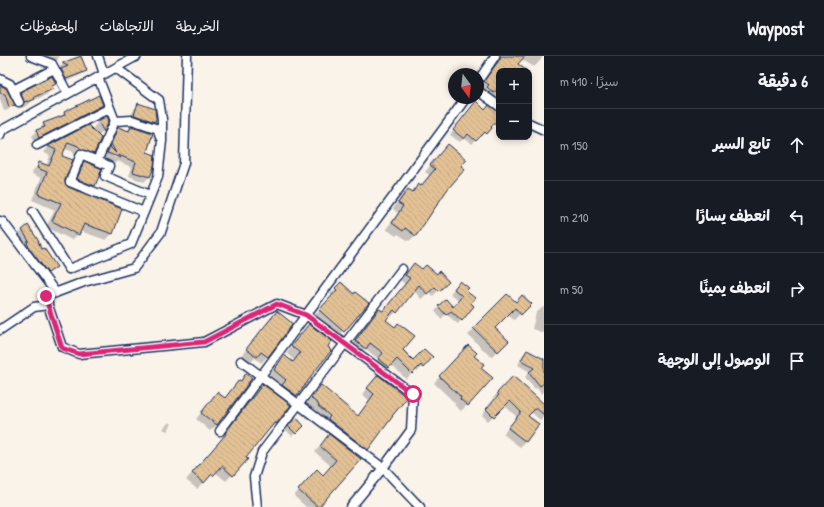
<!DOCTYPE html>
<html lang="ar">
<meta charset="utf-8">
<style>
:root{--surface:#171b24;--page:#20242c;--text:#f1f3f6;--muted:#9ea1a6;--line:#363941}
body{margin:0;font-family:"Patrick Hand","Playpen Sans Arabic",sans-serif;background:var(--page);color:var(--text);direction:rtl}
.controls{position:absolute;right:12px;top:12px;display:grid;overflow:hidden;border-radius:8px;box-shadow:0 2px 6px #0003}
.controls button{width:36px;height:36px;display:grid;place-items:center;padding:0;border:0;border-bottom:1px solid var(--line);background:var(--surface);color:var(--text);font:20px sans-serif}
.compass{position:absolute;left:448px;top:12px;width:36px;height:36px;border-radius:50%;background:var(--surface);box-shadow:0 2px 6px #0003;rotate:165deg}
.stop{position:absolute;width:12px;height:12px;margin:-9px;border:3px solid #db2777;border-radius:50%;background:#fff}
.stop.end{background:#db2777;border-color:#fff;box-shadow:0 1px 4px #0008}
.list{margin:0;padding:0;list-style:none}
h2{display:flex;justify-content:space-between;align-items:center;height:52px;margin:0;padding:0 16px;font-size:17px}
h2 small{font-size:13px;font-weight:400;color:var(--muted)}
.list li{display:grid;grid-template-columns:26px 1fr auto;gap:12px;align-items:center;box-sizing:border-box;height:72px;padding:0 16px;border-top:1px solid var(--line)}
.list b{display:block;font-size:15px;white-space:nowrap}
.list em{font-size:13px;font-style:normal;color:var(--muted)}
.icon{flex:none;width:22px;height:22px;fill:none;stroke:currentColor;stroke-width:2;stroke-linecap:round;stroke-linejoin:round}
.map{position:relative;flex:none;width:544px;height:451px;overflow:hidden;direction:ltr}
header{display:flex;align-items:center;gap:24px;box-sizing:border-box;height:56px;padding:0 20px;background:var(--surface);border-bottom:1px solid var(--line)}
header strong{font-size:19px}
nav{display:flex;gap:22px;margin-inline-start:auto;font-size:14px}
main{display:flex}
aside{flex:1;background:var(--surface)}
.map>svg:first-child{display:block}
.shadow{fill:#0003;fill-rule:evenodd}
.building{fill:url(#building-back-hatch);stroke:#1b2f5e}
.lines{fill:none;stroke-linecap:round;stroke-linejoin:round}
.minor-casing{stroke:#1b2f5e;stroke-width:11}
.minor{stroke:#fff;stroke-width:8}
.route{stroke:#db2777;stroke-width:5}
</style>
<header>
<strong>Waypost</strong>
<nav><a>الخريطة</a><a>الاتجاهات</a><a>المحفوظات</a></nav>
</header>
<main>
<aside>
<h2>6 دقيقة<small>سيرًا · 410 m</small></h2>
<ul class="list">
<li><svg class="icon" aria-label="ahead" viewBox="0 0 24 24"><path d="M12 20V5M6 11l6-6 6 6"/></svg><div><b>تابع السير</b></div><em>150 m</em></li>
<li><svg class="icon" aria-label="left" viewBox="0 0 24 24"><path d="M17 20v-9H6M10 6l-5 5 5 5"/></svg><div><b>انعطف يسارًا</b></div><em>210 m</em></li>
<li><svg class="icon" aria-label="right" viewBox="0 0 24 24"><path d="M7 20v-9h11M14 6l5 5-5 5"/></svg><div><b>انعطف يمينًا</b></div><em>50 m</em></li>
<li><svg class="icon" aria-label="arrive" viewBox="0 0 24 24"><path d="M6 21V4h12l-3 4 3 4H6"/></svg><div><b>الوصول إلى الوجهة</b></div></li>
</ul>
</aside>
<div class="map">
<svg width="544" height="451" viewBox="0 0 544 451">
<defs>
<pattern id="building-back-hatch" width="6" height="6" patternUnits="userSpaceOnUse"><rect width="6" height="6" fill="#e3c195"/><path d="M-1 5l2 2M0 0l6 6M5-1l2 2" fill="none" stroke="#c2a683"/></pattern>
</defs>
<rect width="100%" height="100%" fill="#f9f3ea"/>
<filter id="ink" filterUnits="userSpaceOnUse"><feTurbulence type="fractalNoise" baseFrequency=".025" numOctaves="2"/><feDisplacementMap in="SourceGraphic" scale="8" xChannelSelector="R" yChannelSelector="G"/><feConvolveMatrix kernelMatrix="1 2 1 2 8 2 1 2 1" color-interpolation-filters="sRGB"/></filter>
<g filter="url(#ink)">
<!-- shadow -->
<path class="shadow" d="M27 0H59L57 5 51 10 48 8Z
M492 0H543L540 5 534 11 521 3 516 9 525 15H499V46L492 38 487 43 479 32 495 8Z
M81 1 86 14 81 19 62 27 57 18 62 14 59 12 63 8Z
M55 28 51 31 52 33 46 39 32 45 28 49 22 52 21 51 18 52 15 44 21 37Z
M0 30 13 49 8 54 4 55 0 43Z
M98 40 102 49 97 54 35 86 32 80 44 68 60 61 64 57Z
M139 48 155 66 150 70 130 63 134 53Z
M472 51 485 55 499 57V60L482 81 480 79 472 88 464 82 460 86 450 79Z
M99 65H108L103 75 98 80 93 97 87 103 74 98 72 95 64 93 60 100 64 128 67 132 121 154 112 178 106 184 80 175 78 178 72 184 46 171 55 154 32 144 41 122 32 118 33 114 40 108 46 110 50 100 43 96 48 91 88 70 95 77 93 72Z
M131 71 153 110 149 121 144 126 129 120 132 111 117 105 116 107 103 102 105 96 107 94V93L114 77 119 72 127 75ZM113 99 118 100 116 102 112 100Z
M442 95 460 110 446 133 416 179 409 185 398 178 396 180 386 173 398 157 393 153 401 140 408 134 411 137 418 130 420 131 429 119 425 116Z
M84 106 94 130 89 134 73 128 80 111Z
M28 171 40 195 56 211 44 220 18 178Z
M414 208 442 231 433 240 429 236 421 243 414 234 396 256 391 261 388 260 385 265 402 294 413 305 432 301 417 316 415 314 406 323 391 308 383 317 373 309 378 303 365 292 360 297 350 290 373 259 379 254 382 256 405 228 400 224Z
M341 227 353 239 367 247 337 281 314 260 332 240 330 238Z
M456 230 465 235 469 247 461 264 458 268 446 258 441 263 435 255 446 244 452 252 459 244 450 238Z
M507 239 515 247 530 248 514 264 508 258 494 272 507 285 491 301 468 279Z
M543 251H544V277L532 273 536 257Z
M271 263 291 268 267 301 261 307 255 302 250 307 241 300Z
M309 269 310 321 296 339 290 346 268 321 278 306 284 300 292 306 294 304 286 297 303 276Z
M527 295 544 304V336L541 338 537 332 535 333 525 321 530 316 518 309 523 299Z
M461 297 473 300 480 312 467 349 461 355 454 349 456 348 434 327Z
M246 319 217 369 210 375 196 363 211 344 217 337 224 343 233 331Z
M513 321 544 350V360L540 364 531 356 527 360 538 368 525 386 520 391 503 378 517 361 504 349 488 365 482 359 495 345 492 343Z
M373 326 390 360 367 393 362 399 313 357 314 355 306 348 321 330 357 361 369 344 362 338Z
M263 330 276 367 270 373 269 372 232 419 226 425 215 416 206 425 205 424 197 433 186 424 220 385V384L238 359 257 336Z
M293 365 303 370 292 380 286 374Z
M169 366 172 368 167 375 163 373Z
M324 385 360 403 318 451H306L294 440 311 420H323L331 410 315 396Z"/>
<!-- building -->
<path class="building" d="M81 0 87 15 66 23 61 13 68 10 62 7Z
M500 0H525L518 8 527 15H499V31L494 37 487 31 489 29 484 25 500 3Z
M52 20 56 28 52 30 53 33 34 41 35 43 28 46V45L24 46 20 36Z
M0 29 6 32 15 49 9 51 5 38 0 37Z
M99 39 103 49 39 82 36 74 45 71 43 67 65 59 64 56Z
M476 45 485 54 489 49 496 54 499 55V62L491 71 492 72 487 78 485 76 476 85 468 78 464 83 453 74Z
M138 47 155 53 156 63 155 66 134 59Z
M107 60 109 65 104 76 98 65Z
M88 69 101 82 94 98 81 93 78 90 68 86 62 100 73 104 65 124V127L68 131 122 153 113 178 84 168 79 179 52 165 61 147 38 138 47 116 37 112 39 106 49 110 56 94 48 90Z
M131 70 153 77 147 96 155 99 154 111 150 121 133 116 136 106 118 99 121 102 107 97 110 91 116 97 111 88 118 71 129 75Z
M448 88 467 104 461 110 465 113 447 134 416 180 405 172 403 175 392 167 403 150 398 147 408 133 413 136 418 128 421 130 435 113 430 109Z
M84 105 102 113 95 130 77 123Z
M28 169 38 184 41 193 44 192 57 211 48 217 29 192 27 186 29 185 22 174Z
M414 207 422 213 426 209 437 218 439 215 449 226 439 235 435 231 427 238 419 229 397 257 394 254 386 264 395 271 398 267 415 280 403 294 413 304 424 293 433 301 423 312 421 309 412 318 397 303 389 312 378 303 383 297 370 287 366 293 355 285 379 253 383 255 410 222 405 219Z
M460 225 469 232 466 235 475 242 471 247 474 250 462 265 451 255 446 259 438 250 446 243 453 251 462 240 454 233Z
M341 226 354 238 355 236 369 247 344 276 319 254 337 234 335 232Z
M507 238 516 246 522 239 532 248 521 259 515 252 495 272 509 285 498 296 473 272Z
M277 255 293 268 268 301 261 296 257 301 246 293Z
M309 268 332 285 328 290 331 295 311 320V321L297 340 282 329 286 324 274 314 284 299 293 306 300 297 291 290Z
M468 289 477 297 474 300 484 308 481 312 493 322 468 350 460 343 461 341 439 320Z
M527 294 544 303V327L540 330 529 316 534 312 521 304Z
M246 317 252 322 217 369 201 357 217 336 225 342 239 324 241 325Z
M378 319 395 332 407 342 392 360H393L368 394 337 370 328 363 330 360 318 350 319 349 311 342 321 329 358 360 374 338 367 332Z
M513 320 544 348V359L536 352 528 360 539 368 526 386 508 372 521 356 510 345 494 361 486 353 499 339 497 337Z
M263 328 291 349 276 368 275 366 246 402 248 403 233 420 222 410 213 420 212 418 204 427 192 417 226 378 225 377 245 351Z
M296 361 304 370 296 378 288 370Z
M329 378 361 403 319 451H318L298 434 317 413 323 419 336 404 320 390Z"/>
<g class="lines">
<!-- minor casing -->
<g class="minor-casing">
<path id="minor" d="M31 0 52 8 68 38
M98 0 104 18
M187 0 184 107 161 176 134 212 84 226 47 240 48 249 62 291 79 298 204 286 277 248 306 259 220 375
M0 23 10 28 19 46
M478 25 495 0
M13 34 54 13
M478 35 499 50
M115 65 132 64 158 73 160 81
M529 67 544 74
M0 79 2 74 137 0
M37 89 110 52
M97 105 115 65 98 21
M33 156 69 213 131 188 158 121 162 85V63L159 44 116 12
M144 156 70 126 81 98 109 110 105 120 150 139
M0 165 3 166 56 237
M0 274 34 251 48 249
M241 305 383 412 411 374 413 338 306 259 466 42
M257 451 254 421 262 396 402 213
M351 451 383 412 415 446 420 451"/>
</g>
<!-- minor -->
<use href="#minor" class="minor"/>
</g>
</g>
<g class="lines" filter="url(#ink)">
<!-- route -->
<path class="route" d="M46 240 48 249 62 292 79 298 204 286 277 248 306 259 413 338"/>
</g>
</svg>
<div class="controls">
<button>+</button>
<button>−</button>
</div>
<svg class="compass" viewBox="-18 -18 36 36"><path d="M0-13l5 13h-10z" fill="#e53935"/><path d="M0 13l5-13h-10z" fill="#9ea1a6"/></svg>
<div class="stop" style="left:413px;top:338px"></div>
<div class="stop end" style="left:46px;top:240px"></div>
</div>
</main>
